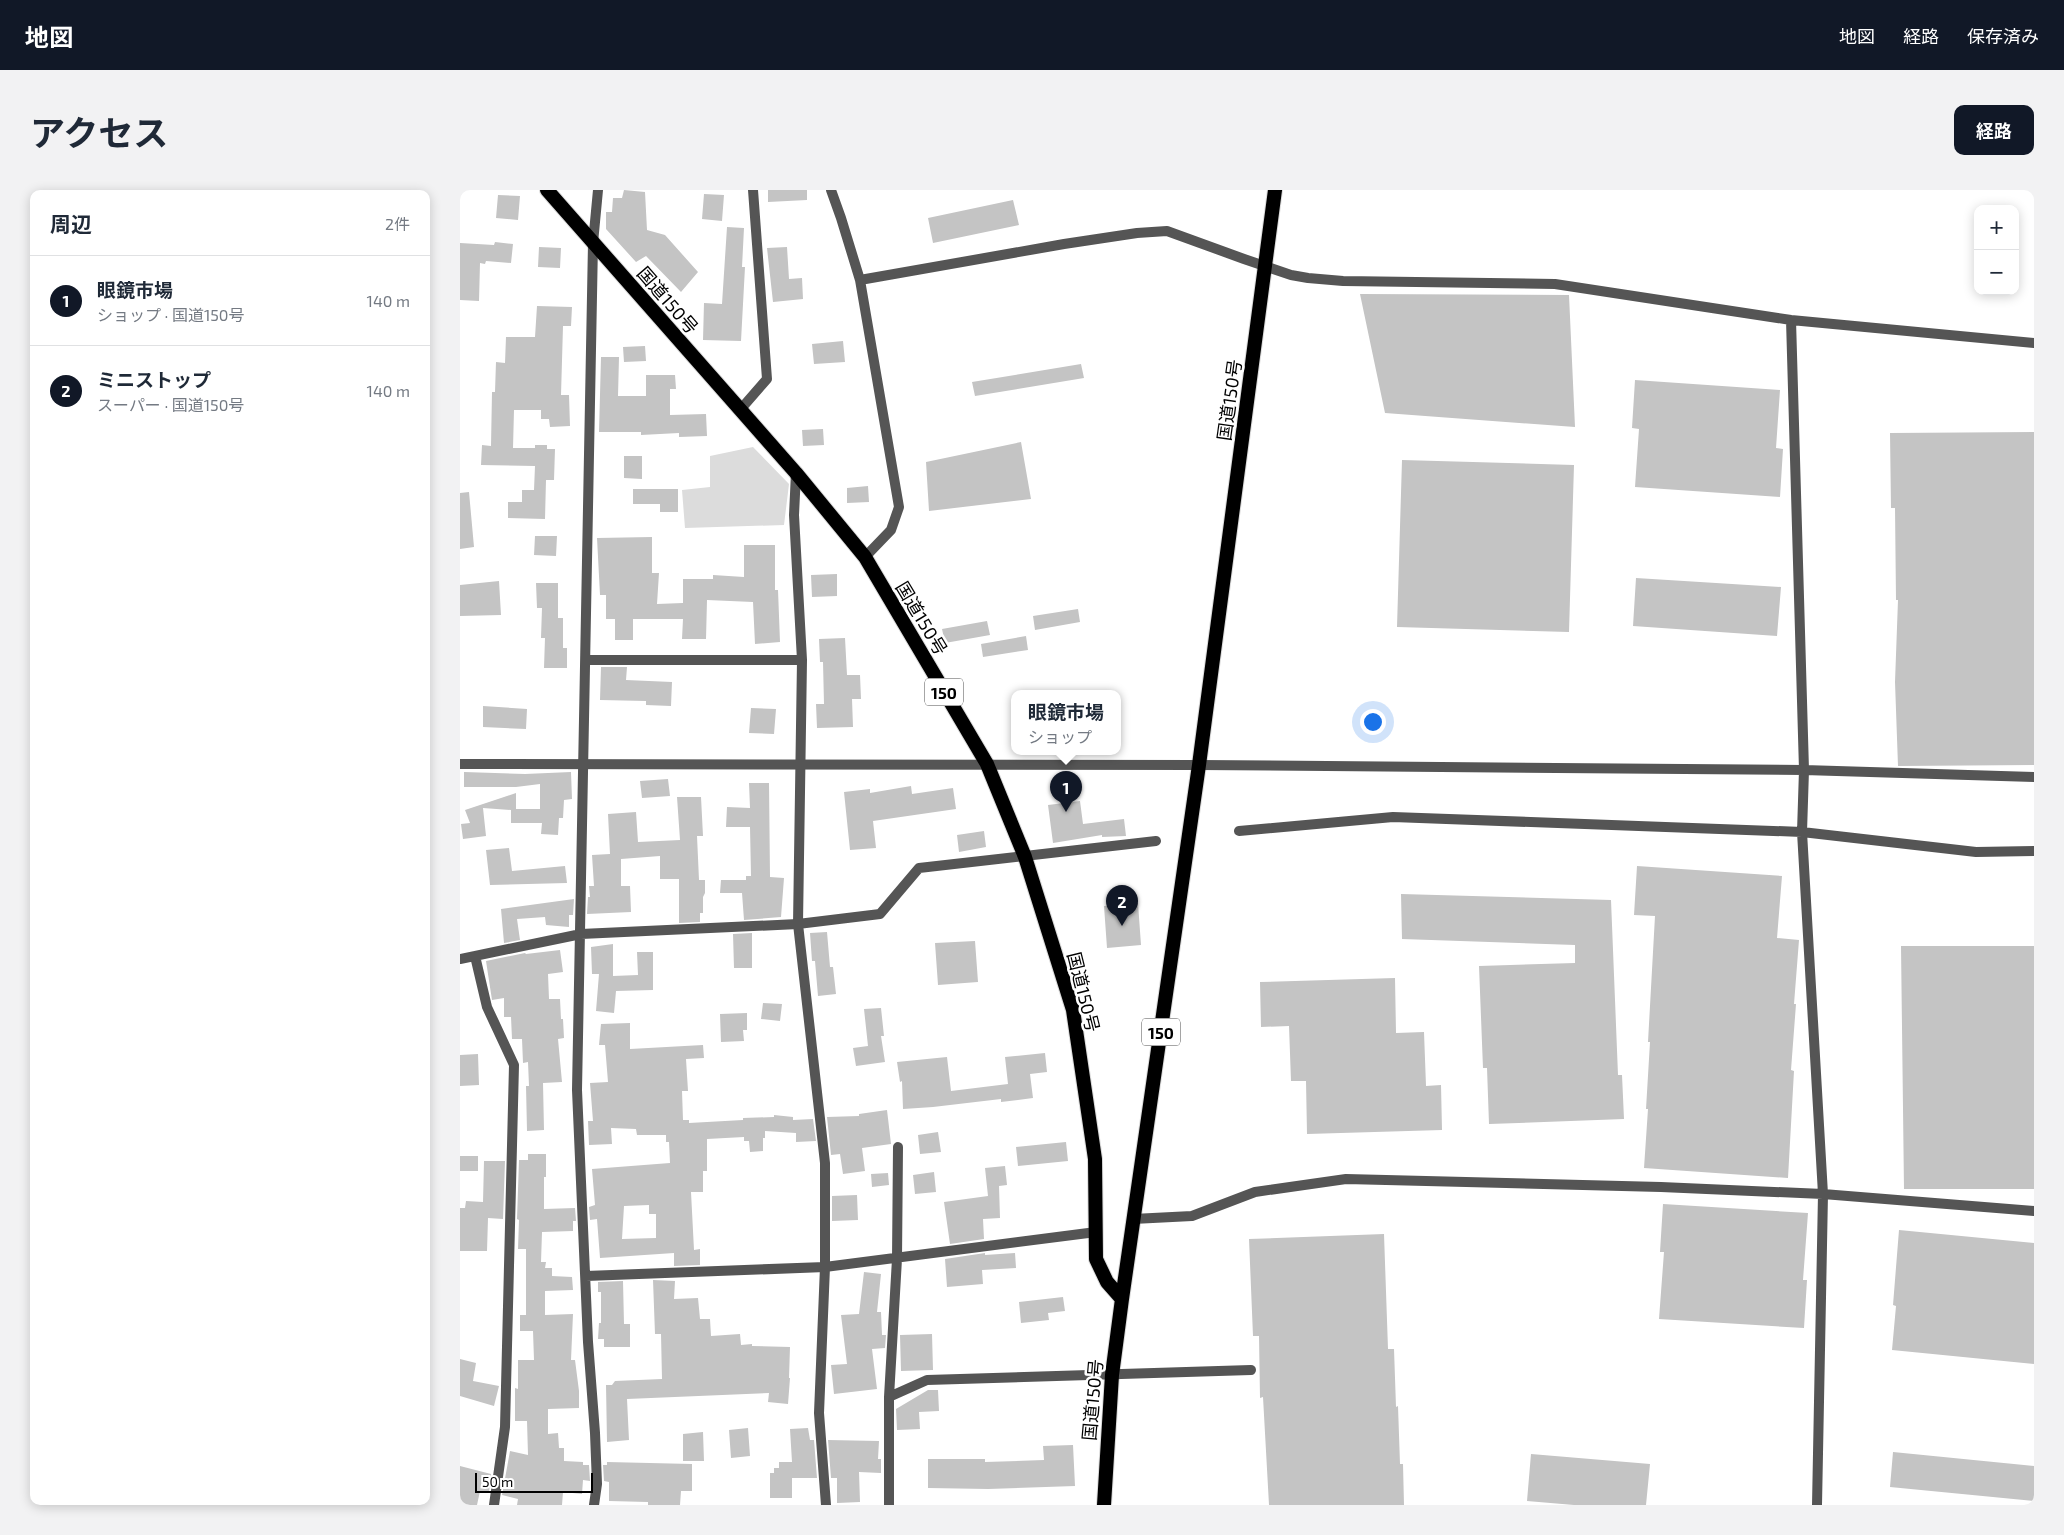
<!DOCTYPE html>
<html lang="ja">
<meta charset="utf-8">
<style>
:root{--surface:#fff;--page:#f2f2f3;--text:#1f2937;--muted:#747a83;--line:#e0e1e3;--accent:#111827}
body{margin:0;font-family:"Exo 2","Noto Sans JP",sans-serif;background:var(--page);color:var(--text)}
.controls{position:absolute;right:15px;top:15px;display:grid;overflow:hidden;border-radius:10px;box-shadow:0 2px 12px #0003}
.controls button{width:45px;height:45px;display:grid;place-items:center;padding:0;border:0;border-bottom:1px solid var(--line);background:var(--surface);color:var(--text);font:25px sans-serif}
.scale{position:absolute;left:15px;bottom:12px;width:118px;box-sizing:border-box;padding-left:5px;border:2px solid #000;border-top:0;font-size:14px;line-height:18px;white-space:nowrap;color:#000;-webkit-text-stroke:4px #fff;paint-order:stroke}
.you{position:absolute;left:912px;top:531px;width:18px;height:18px;margin:-12px;border:4px solid #fff;border-radius:50%;background:#1a73e8;box-shadow:0 0 0 8px #1a73e833}
.badge{display:grid;place-items:center;width:32px;height:32px;border-radius:50%;background:var(--accent);color:#fff;font-size:16px;font-weight:700}
.pin{position:absolute;translate:-50% -41px;filter:drop-shadow(0 1px 2px #0008)}
.pin::after{content:'';position:absolute;top:26px;width:18px;height:15px;background:inherit;clip-path:polygon(0 0,100% 0,50% 100%)}
.popup{position:absolute;left:551px;top:500px;width:110px;height:65px;box-sizing:border-box;display:grid;place-content:center;border-radius:10px;background:var(--surface);filter:drop-shadow(0 1px 4px #0005);font-size:16px;white-space:nowrap;color:var(--muted)}
.popup b{font-size:19px;color:var(--text)}
.popup::after{content:'';position:absolute;left:50%;top:100%;margin-left:-10px;border:10px solid transparent;border-top-color:var(--surface)}
.list{margin:0;padding:0;list-style:none}
h2{display:flex;justify-content:space-between;align-items:center;height:65px;margin:0;padding:0 20px;font-size:21px}
h2 small{font-size:16px;font-weight:400;color:var(--muted)}
.list li{display:grid;grid-template-columns:32px 1fr auto;gap:15px;align-items:center;box-sizing:border-box;height:90px;padding:0 20px;border-top:1px solid var(--line)}
.list b{display:block;font-size:19px;white-space:nowrap}
.list p{margin:0;font-size:16px;white-space:nowrap;color:var(--muted)}
.list em{font-size:16px;font-style:normal;color:var(--muted)}
.map{position:relative;flex:none;width:1574px;height:1315px;overflow:hidden;border-radius:10px}
header{display:flex;align-items:center;gap:30px;box-sizing:border-box;height:70px;padding:0 25px;background:var(--accent);color:#fff}
header strong{font-size:24px}
nav{display:flex;gap:28px;margin-inline-start:auto;font-size:18px}
.intro{display:flex;align-items:center;justify-content:space-between;box-sizing:border-box;height:120px;padding:0 30px}
h1{margin:0;font-size:35px}
.button{padding:12px 22px;border-radius:10px;background:var(--accent);color:#fff;font-size:18px;font-weight:700}
main{display:flex;gap:30px;padding:0 30px}
aside{flex:1;background:var(--surface);border-radius:10px;box-shadow:0 2px 12px #0003}
.map>svg:first-child{display:block}
.green{fill:#dcdcdc}
.building{fill:#c4c4c4;fill-rule:evenodd}
.lines{fill:none;stroke-linecap:round;stroke-linejoin:round}
.trunk-casing{stroke:#dbdbdb;stroke-width:16}
.minor{stroke:#555;stroke-width:10}
.tertiary{stroke:#555;stroke-width:10}
.trunk{stroke:#000;stroke-width:14}
.labels{text-anchor:middle;dominant-baseline:central;stroke-width:5;stroke-linejoin:round;paint-order:stroke}
.shield{fill:#fff;stroke:#4c4c4c;stroke-width:1}
.shield-label{font-size:16px;font-weight:bold;fill:#000}
.street-label{font-size:18px;fill:#000;stroke:#fff}
</style>
<header>
<strong>地図</strong>
<nav><a>地図</a><a>経路</a><a>保存済み</a></nav>
</header>
<div class="intro"><h1>アクセス</h1><a class="button">経路</a></div>
<main>
<aside>
<h2>周辺<small>2件</small></h2>
<ul class="list">
<li><span class="badge">1</span><div><b>眼鏡市場</b><p>ショップ · 国道150号</p></div><em>140 m</em></li>
<li><span class="badge">2</span><div><b>ミニストップ</b><p>スーパー · 国道150号</p></div><em>140 m</em></li>
</ul>
</aside>
<div class="map">
<svg width="1574" height="1315" viewBox="0 0 1574 1315">
<rect width="100%" height="100%" fill="#fff"/>
<!-- green -->
<path class="green" d="M293 257 329 294 324 335 225 338 222 300 250 297V266Z"/>
<!-- building -->
<path class="building" d="M164 0 185 2 187 40 205 45 238 82 221 102 186 66 176 72 146 39V22H152L153 8H162Z
M308 0H347V10L308 12Z
M244 4 264 5 262 31 242 29Z
M38 5 60 6 58 30 36 28Z
M553 10 559 35 473 53 468 28Z
M267 37 284 38 282 77H285L281 151 243 150 244 113 262 114Z
M35 52 53 54 51 73 26 71 25 74 20 73 19 111 0 110V53L34 55Z
M79 57 101 58 100 78 78 77Z
M327 57 329 89 342 88 343 109 313 112 307 58Z
M900 104 1109 105 1115 237 925 223Z
M77 116 112 117 111 136H103L101 205H109L110 236 90 237 89 229H81V220H54L53 258H75V255H87V259H95L94 290H86L85 329 48 328V312H62V300H74L75 276 21 275 22 255 31 256 32 202H35L36 172 45 173 46 147H75Z
M383 151 385 172 354 174 352 154Z
M185 156 186 171 164 172 163 157Z
M141 167H159L158 206H186V185H215L216 199H210V225L246 224 247 246 219 247V243L181 245V242H139Z
M621 174 624 188 515 206 512 192Z
M1175 190 1320 200 1316 258 1323 259 1320 307 1175 297 1179 239 1172 238Z
M363 239 364 255 343 256 342 240Z
M1574 242V575L1438 576 1435 492 1438 410H1436L1435 318H1431L1430 243Z
M561 252 571 309 469 321 466 272Z
M164 266H182V289L164 288Z
M942 270 1114 275 1109 442 937 437Z
M408 296 409 312 387 313V298Z
M173 299H218V322H200V314H173Z
M9 302 14 357 0 359V303Z
M75 346H97L96 366 74 365Z
M192 347V383H199L197 414 223 413V389H253V385L284 387V355H315V400H318L320 452 295 454 293 412 247 410 246 449H222L223 429H173V450H155V429H146V405H140L137 348Z
M377 384V406L352 407 351 385Z
M1176 388 1321 397 1317 446 1173 436Z
M39 391 41 425 0 426V395Z
M76 393H98V428H103V458H107V478H84L85 448H81L82 418H77Z
M618 419 620 432 575 440 573 426Z
M527 431 530 445 485 453 482 439Z
M566 446 568 460 523 467 521 454Z
M385 448 387 485H400L401 509H392L393 537 357 538 356 514H364L363 472H360L359 449Z
M141 477H167L166 490 212 492 211 516 186 515V511L140 510Z
M23 516 67 519 66 539 23 537Z
M291 518 316 519 314 544 289 543Z
M4 582 65 584 111 582 112 609 104 610 103 628H99L98 645 81 644 82 633H51V620L23 618 26 646 3 649 1 634 10 633 5 620 56 603V619H80V594L56 597H4Z
M208 589 210 606 182 608 180 591Z
M289 593H309L310 687 324 688 321 727 284 730 282 703H260L261 690H286V686H291L290 637H266L267 617 290 618Z
M451 596 452 604 493 598 496 619 413 631 416 658 390 660 384 602 410 599V603Z
M217 607H241L243 646H237L239 690H245V703L243 707V723H240V732L219 733V689H200V666L161 669V696H170L171 722 127 724 128 707H130L129 696H134L132 665 150 664 148 624 176 622 178 652 220 650Z
M620 611 623 634 664 629 666 646 642 647V645L593 653 588 615Z
M524 641 526 657 499 662 497 645Z
M49 658 52 681 105 676 107 693 30 695 26 660Z
M1177 676 1322 686 1317 748 1339 750 1334 814H1336L1331 880 1334 881 1328 988 1184 978 1188 919H1186L1190 852H1188L1195 726 1174 725Z
M941 704 1151 710 1158 885H1162L1164 929 1029 934 1027 878H1023L1019 776 1115 773V755L942 749Z
M114 709 113 725H109V737L86 735 85 727 57 729 60 750 44 753 41 719Z
M678 713 681 755 647 758 644 716Z
M367 742 370 777H373L376 804 358 806 355 771H352L350 743Z
M292 743V778H274L273 744Z
M515 751 518 792 478 795 475 753Z
M153 754V786L178 785 177 762H193V800L156 801 154 823 136 821 139 784H132L131 757Z
M1441 756H1574V999H1444Z
M100 760 103 782 88 784 89 809H100L101 829H103L104 848 98 849 102 892 83 893 84 940 67 941 66 896H69L68 872 63 873 62 849H52L51 827H44V808L32 810 26 771 65 763 66 764Z
M935 788 936 843 964 842 966 896 981 895 982 940 847 944 846 891H831L829 836 801 837 800 792Z
M303 813 322 814 320 831 301 829Z
M421 818 424 846H421L425 872 396 876 393 858 408 856 404 819Z
M287 823V840H283L284 851 261 852 260 824Z
M170 833V859L243 855 244 868 226 869 228 901H222L223 930H229V933L283 930V928L314 927V925L333 927V930L353 929 356 951 336 952V943L305 941V948H303V961L290 962 289 951H284V947L247 949V981H243V1002H231L234 1060 240 1059V1075L214 1076V1063L140 1068 137 1029 130 1030 129 1017 135 1015 132 979 210 973 209 952H206V945H177L176 939 151 938 152 954 129 955 128 931H133L130 893 148 892 145 855H139L141 834ZM189 1015V1024H196V1048L162 1049 164 1016Z
M585 863 587 882 570 884 573 908 541 912V909L473 917 443 919 442 891 440 892 437 872 487 867 491 901 548 894 545 867Z
M18 864 19 895 0 896V865Z
M427 920 431 954 402 958 405 981 383 984 380 964 371 965 367 927 399 926V924Z
M478 942 481 962 460 964 458 945Z
M606 952 608 971 558 976 556 957Z
M68 964H86V987H84V1019L115 1018 116 1031H113V1041L82 1042 81 1072H86L85 1078H92V1086L112 1087 113 1100 85 1101V1125L113 1124 111 1170H115L119 1201V1218L88 1219V1244L98 1243 99 1258H104V1271L123 1272V1275H129L130 1291 123 1290 122 1304 103 1302 102 1315H57L58 1309 42 1305 50 1261 68 1265 67 1231H55V1198L58 1199V1170H74L73 1141H60V1125H66V1059H58L59 1030 57 1029 59 970H68Z
M0 966H18V981H0Z
M24 971H45L43 1029 28 1028 27 1061H0V1018H5L6 1011 23 1012Z
M545 976 547 995 539 996 540 1028 523 1029 524 1049 490 1054 484 1012 528 1006 525 978Z
M474 982 476 1002 455 1004 453 985Z
M428 983 429 995 412 997 411 984Z
M397 1005 398 1030 372 1031V1006Z
M1203 1014 1348 1023 1343 1090H1347L1344 1138 1199 1129 1204 1062H1200Z
M1439 1040 1574 1053V1174L1432 1160 1436 1116 1433 1115Z
M924 1044 928 1159H934L936 1217 938 1216 940 1274H943L944 1315H809L803 1207 800 1208 799 1146H793L789 1049Z
M525 1063V1065L555 1063 556 1078 522 1080 523 1094 487 1097 485 1069Z
M404 1082 421 1084 417 1122H421L422 1145H426L425 1158 412 1159 417 1199 374 1204 371 1175 387 1174 381 1125 399 1124Z
M193 1090 215 1091 214 1109 238 1108 240 1129H250L251 1146 280 1144 281 1155 292 1154V1156L330 1157 329 1188H330L328 1214 308 1212 309 1203 167 1209 169 1250 147 1252 146 1195H152L155 1191 202 1189 201 1144H195Z
M163 1091 164 1134H170V1157H144V1149H138L139 1133H141V1102H138V1092Z
M603 1107 605 1121 588 1123 589 1130 561 1133 559 1112Z
M472 1144 473 1180 441 1181 440 1145Z
M0 1169 16 1173 13 1191 39 1196 34 1216 0 1206Z
M468 1200H478L479 1221 459 1222 460 1239 437 1240 436 1219Z
M288 1238 290 1266 271 1268 269 1240Z
M348 1238 350 1250H354L357 1288H332V1308H310V1283H314V1278H319V1272H332L330 1239Z
M243 1242 244 1271H223V1244Z
M368 1250 419 1251 418 1269H421V1283L399 1282 400 1312 377 1313V1288H371Z
M613 1255 615 1296 528 1299 468 1298V1269H525V1272L584 1270 583 1256Z
M1433 1262 1574 1276V1311L1430 1297Z
M1071 1264 1190 1274 1186 1315H1114L1067 1311Z
M147 1272 232 1274V1301H221L220 1315H188V1312L149 1311V1292L144 1291 143 1275H147Z
M0 1276 31 1284 29 1303 20 1301 17 1315H0Z"/>
<g class="lines">
<!-- trunk casing -->
<g class="trunk-casing">
<path id="trunk" d="M87 0 336 283 405 367 527 574 565 667 613 820 635 969 636 1069 647 1092 662 1109
M644 1315 652 1185 662 1109 739 575 815 0"/>
</g>
<!-- minor -->
<path class="minor" d="M371 0 381 28 400 90 439 317 431 340 405 367
M400 90 604 54 677 43 707 41 784 69 831 85 848 88 883 91 1095 94 1331 130 1574 153
M1331 130 1344 580 1342 642 1363 1004 1357 1315
M280 220 307 189 293 0
M336 283 334 325 342 470 338 734 365 973V1077L359 1223 366 1315
M126 470H342
M739 575 1344 580 1574 587
M779 641 933 627 1342 642 1516 662 1574 661
M15 766 27 817 54 875 45 1237 34 1315
M0 769 121 744 338 734 420 724 459 678 696 651
M673 1029 732 1026 795 1002 886 989 1201 997 1363 1004 1574 1021
M126 1086 365 1077 636 1042
M429 1207 467 1190 791 1180
M134 1315 137 1294 135 1243 128 1152 117 900 133 53 138 0
M429 1315V1207L437 1069 438 957"/>
<!-- tertiary -->
<path class="tertiary" d="M0 574 739 575"/>
<!-- trunk -->
<use href="#trunk" class="trunk"/>
</g>
<g class="labels">
<!-- shield labels -->
<g class="shield">
<rect x="465" y="488.5" width="38" height="27" rx="4"/>
<rect x="682" y="828.5" width="38" height="27" rx="4"/>
</g>
<g class="shield-label">
<text x="484" y="502">150</text>
<text x="701" y="842">150</text>
</g>
<!-- street labels -->
<g class="street-label">
<text transform="translate(208 110) rotate(49)">国道150号</text>
<text transform="translate(769 210) rotate(-82)">国道150号</text>
<text transform="translate(462 428) rotate(59)">国道150号</text>
<text transform="translate(624 802) rotate(76)">国道150号</text>
<text transform="translate(632 1210) rotate(-85)">国道150号</text>
</g>
</g>
</svg>
<div class="controls">
<button>+</button>
<button>−</button>
</div>
<div class="scale">50 m</div>
<div class="you"></div>
<div class="pin badge" style="left:606px;top:622px">1</div>
<div class="popup"><b>眼鏡市場</b>ショップ</div>
<div class="pin badge" style="left:662px;top:736px">2</div>
</div>
</main>
